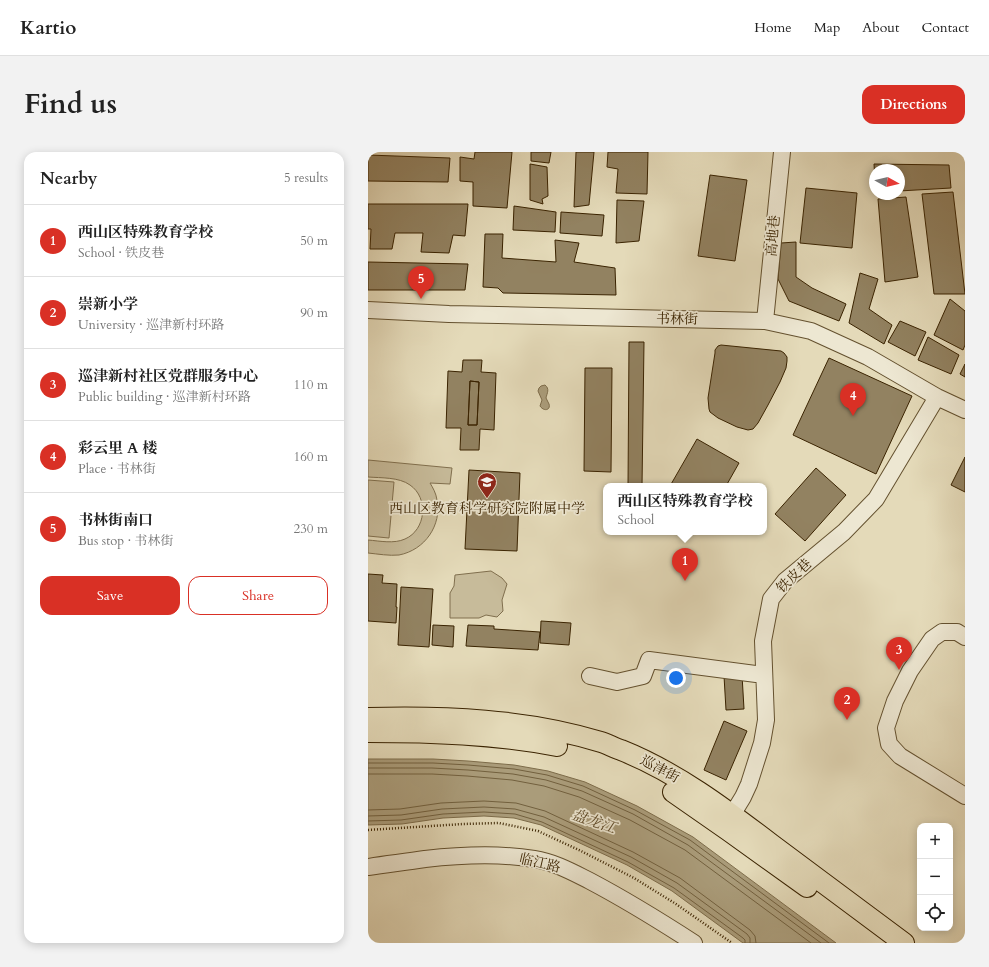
<!DOCTYPE html>
<meta charset="utf-8">
<style>
:root{--surface:#fff;--page:#f2f2f2;--text:#222;--muted:#767676;--line:#e0e0e0;--accent:#d93025}
body{margin:0;font-family:Cardo,"Noto Serif SC",serif;background:var(--page);color:var(--text)}
.controls{position:absolute;right:12px;bottom:12px;display:grid;overflow:hidden;border-radius:8px;box-shadow:0 2px 10px #0003}
.controls button{width:36px;height:36px;display:grid;place-items:center;padding:0;border:0;border-bottom:1px solid var(--line);background:var(--surface);color:var(--text);font:20px sans-serif}
.compass{position:absolute;left:501px;top:12px;width:36px;height:36px;border-radius:50%;background:var(--surface);box-shadow:0 2px 10px #0003;rotate:98deg}
.you{position:absolute;left:308px;top:526px;width:14px;height:14px;margin:-10px;border:3px solid #fff;border-radius:50%;background:#1a73e8;box-shadow:0 0 0 6px #1a73e833}
.badge{display:grid;place-items:center;width:26px;height:26px;border-radius:50%;background:var(--accent);color:#fff;font-size:13px;font-weight:700}
.pin{position:absolute;translate:-50% -33px;filter:drop-shadow(0 1px 2px #0008)}
.pin::after{content:'';position:absolute;top:21px;width:14px;height:12px;background:inherit;clip-path:polygon(0 0,100% 0,50% 100%)}
.popup{position:absolute;left:235px;top:331px;width:164px;height:52px;box-sizing:border-box;display:grid;place-content:center;border-radius:8px;background:var(--surface);filter:drop-shadow(0 1px 3px #0005);font-size:13px;white-space:nowrap;color:var(--muted)}
.popup b{font-size:15px;color:var(--text)}
.popup::after{content:'';position:absolute;left:50%;top:100%;margin-left:-8px;border:8px solid transparent;border-top-color:var(--surface)}
.list{margin:0;padding:0;list-style:none}
h2{display:flex;justify-content:space-between;align-items:center;height:52px;margin:0;padding:0 16px;font-size:17px}
h2 small{font-size:13px;font-weight:400;color:var(--muted)}
.list li{display:grid;grid-template-columns:26px 1fr auto;gap:12px;align-items:center;box-sizing:border-box;height:72px;padding:0 16px;border-top:1px solid var(--line)}
.list b{display:block;font-size:15px;white-space:nowrap}
.list p{margin:0;font-size:13px;white-space:nowrap;color:var(--muted)}
.list em{font-size:13px;font-style:normal;color:var(--muted)}
.actions{display:flex;gap:8px;padding:12px 16px}
.actions a{flex:1;padding:9px 0;border:1px solid var(--accent);border-radius:12px;text-align:center;font-size:14px;color:var(--accent)}
.actions .main{background:var(--accent);color:#fff}
.icon{flex:none;width:22px;height:22px;fill:none;stroke:currentColor;stroke-width:2;stroke-linecap:round;stroke-linejoin:round}
.map{position:relative;flex:none;width:597px;height:791px;overflow:hidden;border-radius:12px}
header{display:flex;align-items:center;gap:24px;box-sizing:border-box;height:56px;padding:0 20px;background:var(--surface);border-bottom:1px solid var(--line)}
header strong{font-size:19px}
nav{display:flex;gap:22px;margin-inline-start:auto;font-size:14px}
.intro{display:flex;align-items:center;justify-content:space-between;box-sizing:border-box;height:96px;padding:0 24px}
h1{margin:0;font-size:28px}
.button{padding:10px 18px;border-radius:12px;background:var(--accent);color:#fff;font-size:14px;font-weight:700}
main{display:flex;gap:24px;padding:0 24px}
aside{flex:1;background:var(--surface);border-radius:12px;box-shadow:0 2px 10px #0003}
.map>svg:first-child{display:block}
.green{fill:#c7bb9a;stroke:#806f4e}
.water{fill:#aa9c7a;stroke:#7d6c4a}
.lines{fill:none;stroke-linecap:round;stroke-linejoin:round}
.shore{stroke:#72603e;stroke-width:1}
.building{fill:#928261;stroke:#3a2301;fill-rule:evenodd}
.minor-casing{stroke:#64512f;stroke-width:18}
.major-casing{stroke:#3a2301;stroke-width:22}
.path{stroke:#3a2301;stroke-width:2.5;stroke-dasharray:1 2;stroke-linecap:butt}
.minor{stroke:#ede7d2;stroke-width:16}
.major{stroke:#e4dab9;stroke-width:20}
.labels{text-anchor:middle;dominant-baseline:central;stroke-width:3.5;stroke-linejoin:round;paint-order:stroke}
.street-label{font-size:14px;fill:#3a2301;stroke:#ede7d2}
.poi-label{font-size:14px;fill:#3a2301;stroke:#ede7d2}
.water-label{font-size:15px;font-style:italic;fill:#614d2b;stroke:#ede7d2}
</style>
<header>
<strong>Kartio</strong>
<nav><a>Home</a><a>Map</a><a>About</a><a>Contact</a></nav>
</header>
<div class="intro"><h1>Find us</h1><a class="button">Directions</a></div>
<main>
<aside>
<h2>Nearby<small>5 results</small></h2>
<ul class="list">
<li><span class="badge">1</span><div><b>西山区特殊教育学校</b><p>School · 铁皮巷</p></div><em>50 m</em></li>
<li><span class="badge">2</span><div><b>崇新小学</b><p>University · 巡津新村环路</p></div><em>90 m</em></li>
<li><span class="badge">3</span><div><b>巡津新村社区党群服务中心</b><p>Public building · 巡津新村环路</p></div><em>110 m</em></li>
<li><span class="badge">4</span><div><b>彩云里 A 楼</b><p>Place · 书林街</p></div><em>160 m</em></li>
<li><span class="badge">5</span><div><b>书林街南口</b><p>Bus stop · 书林街</p></div><em>230 m</em></li>
</ul>
<div class="actions"><a class="main">Save</a><a>Share</a></div>
</aside>
<div class="map">
<svg width="597" height="791" viewBox="0 0 597 791">
<rect width="100%" height="100%" fill="#e4dab9"/>
<filter id="stains"><feTurbulence type="fractalNoise" baseFrequency=".005" numOctaves="4"/><feColorMatrix values="0 0 0 0 .2 0 0 0 0 .09 0 0 0 0 .02 0 0 0 .5 -.17"/></filter>
<radialGradient id="worn" r=".72"><stop offset=".6" stop-color="#630" stop-opacity="0"/><stop offset="1" stop-color="#630" stop-opacity=".3"/></radialGradient>
<!-- green -->
<path class="green" d="M0 308 84 316 82 332 62 331C65 336 68 341 69 348 74 373 57 398 31 403 21 404 10 402 0 401V388C12 389 26 392 37 387 58 378 61 346 42 333 31 325 13 326 0 325Z
M0 328 26 330 21 386 0 384Z
M123 419 134 426 139 432 134 448 135 459 129 465 118 463 111 466H82V441L86 434 87 423Z"/>
<!-- water -->
<path class="water" d="M177 233C182 237 179 241 178 246 179 248 180 250 181 252 183 258 176 260 172 254L174 248 170 239 171 236 173 234Z
M0 607H65L100 609 146 613 180 619 217 630 269 654 325 685 468 791H375L304 739 259 713 173 673 146 666 116 664 75 666 34 672 0 673Z"/>
<g class="lines">
<!-- shore -->
<path class="shore" d="M0 611H65L100 613 146 617 179 623 215 634 267 658 322 688 461 791
M0 616H64L100 618 145 622 178 628 214 639 265 662 320 693 453 791
M0 622H64L99 624 144 628 176 634 211 645 262 668 317 698 443 791
M0 658 32 657 73 651 116 649 148 651 177 659 265 700 312 726 382 778 387 784 388 791
M0 664 33 663 74 657 116 655 147 657 176 665 263 705 309 731 379 782 382 786V791
M0 669 33 668 75 662 116 660 147 662 174 670 260 710 306 736 375 786 377 788V791"/>
</g>
<!-- building -->
<path class="building" d="M107 0H144L139 56 105 54V30L92 29V5L106 7Z
M163 0H183L181 11 163 9Z
M208 0H226L221 53 206 55Z
M240 0H280L279 42 248 41 250 17 239 15Z
M0 3 82 6 80 30 0 29Z
M162 12 179 15 180 44 174 47 175 52 162 48Z
M506 12 581 13 583 36 531 39V18H507V29Z
M342 23 379 28 367 109 330 104Z
M438 36 489 41 484 96 432 91Z
M585 40 597 142H566L554 42Z
M538 45 550 125 517 130 510 47Z
M249 48 276 49 271 89 248 91Z
M0 52H100L97 84 85 83 81 101 53 100 55 81H27L24 97H2L3 77H0Z
M146 54 188 60 187 80 145 78Z
M193 60 236 63 234 84 192 81Z
M117 82H135L134 106 188 110 187 88 211 91 206 110 247 116 248 143 135 141 130 136 115 135Z
M428 90V125L444 136 478 152 471 169 421 149 410 127 413 91Z
M0 110 100 112 97 138H0Z
M492 121 510 127 501 157 524 173 516 192 481 171Z
M582 147 597 159V193L595 198 566 183Z
M532 169 558 180 547 204 520 190Z
M560 185 591 203 583 222 550 208Z
M261 190H276L274 334H260Z
M353 193 413 199 416 201 419 205V209L418 216 412 230 400 253 390 271 385 277 380 278 369 275 350 266 342 260 341 257 340 246 347 201V198L350 194Z
M461 206 544 244 508 322 425 283Z
M95 208H114L113 220 128 221 126 278 112 277 111 298H92L93 276H78L80 219 94 220ZM102 229 111 230 109 273H100Z
M597 212V225L592 222Z
M217 216H244L243 320 216 319Z
M102 229 111 230 109 273H100Z
M329 287 371 311 358 334H302Z
M597 305V340L583 333Z
M448 316 478 343 437 389 407 362Z
M101 318 152 321 149 399 97 397Z
M0 422 15 423 14 431 29 432 28 455H29L28 471 0 469Z
M33 435 65 437 61 495 30 493Z
M173 469 203 471 201 493 172 491Z
M65 473 86 474 85 495 64 493Z
M100 473 126 474V477L172 480 170 498 98 494Z
M374 523 376 557 358 558 356 524Z
M356 569 379 579 358 628 336 618Z"/>
<g class="lines">
<!-- minor casing -->
<g class="minor-casing">
<path id="minor" d="M0 158 81 162 397 169 443 179 500 205 569 245 597 258
M397 169 414 0
M597 485 589 480H574L564 487 542 519 527 549 518 576 521 592 532 604 597 644
M222 524 249 530 275 524 281 508 396 523
M364 663 375 645 381 632 394 591 398 568 395 489 403 447 417 429 476 380 508 347 569 245
M0 715C19 712 38 710 57 707 93 703 130 701 166 707 186 710 204 720 222 729 258 748 292 769 326 791"/>
</g>
<!-- major casing -->
<g class="major-casing">
<path id="major" d="M0 566C77 564 158 567 233 590 240 592 246 596 253 598 308 620 356 656 403 692 447 725 492 758 536 791
M0 580C63 580 127 582 189 594
M305 640 361 679 439 735"/>
</g>
<!-- path -->
<path class="path" d="M0 678 95 672 131 671 170 679 213 699 266 726 308 752 364 791"/>
<!-- minor -->
<use href="#minor" class="minor"/>
<!-- major -->
<use href="#major" class="major"/>
</g>
<!-- icons -->
<defs>
<g id="school-pin" transform="scale(1)"><path d="M0 17L-7.5 6A9.5 9.5 0 1 1 7.5 6Z" fill="#8f2418" stroke="#ede7d2"/><path d="M0-5L7-2L0 1L-7-2ZM-4 1L0 2.5L4 1V4Q0 6-4 4Z" fill="#fff"/></g>
</defs>
<g fill-rule="evenodd">
<use href="#school-pin" x="119" y="330"/>
</g>
<g class="labels">
<!-- street labels -->
<g class="street-label">
<text transform="translate(405 84) rotate(-85)">高地巷</text>
<text transform="translate(309 167) rotate(1)">书林街</text>
<text transform="translate(426 424) rotate(-44)">铁皮巷</text>
<text transform="translate(292 617) rotate(28)">巡津街</text>
<text transform="translate(172 711) rotate(13)">临江路</text>
</g>
<!-- poi labels -->
<g class="poi-label">
<text x="119" y="356">西山区教育科学研究院附属中学</text>
</g>
<!-- water labels -->
<g class="water-label">
<text transform="translate(226 669) rotate(19)">盘龙江</text>
</g>
</g>
<rect width="100%" height="100%" filter="url(#stains)"/>
<rect width="100%" height="100%" fill="url(#worn)"/>
</svg>
<div class="controls">
<button>+</button>
<button>−</button>
<button><svg class="icon" aria-label="locate" viewBox="0 0 24 24"><circle cx="12" cy="12" r="6"/><path d="M12 2v4M12 18v4M2 12h4M18 12h4"/></svg></button>
</div>
<svg class="compass" viewBox="-18 -18 36 36"><path d="M0-13l5 13h-10z" fill="#e53935"/><path d="M0 13l5-13h-10z" fill="#767676"/></svg>
<div class="you"></div>
<div class="pin badge" style="left:317px;top:429px">1</div>
<div class="popup"><b>西山区特殊教育学校</b>School</div>
<div class="pin badge" style="left:479px;top:568px">2</div>
<div class="pin badge" style="left:531px;top:518px">3</div>
<div class="pin badge" style="left:485px;top:264px">4</div>
<div class="pin badge" style="left:53px;top:147px">5</div>
</div>
</main>
